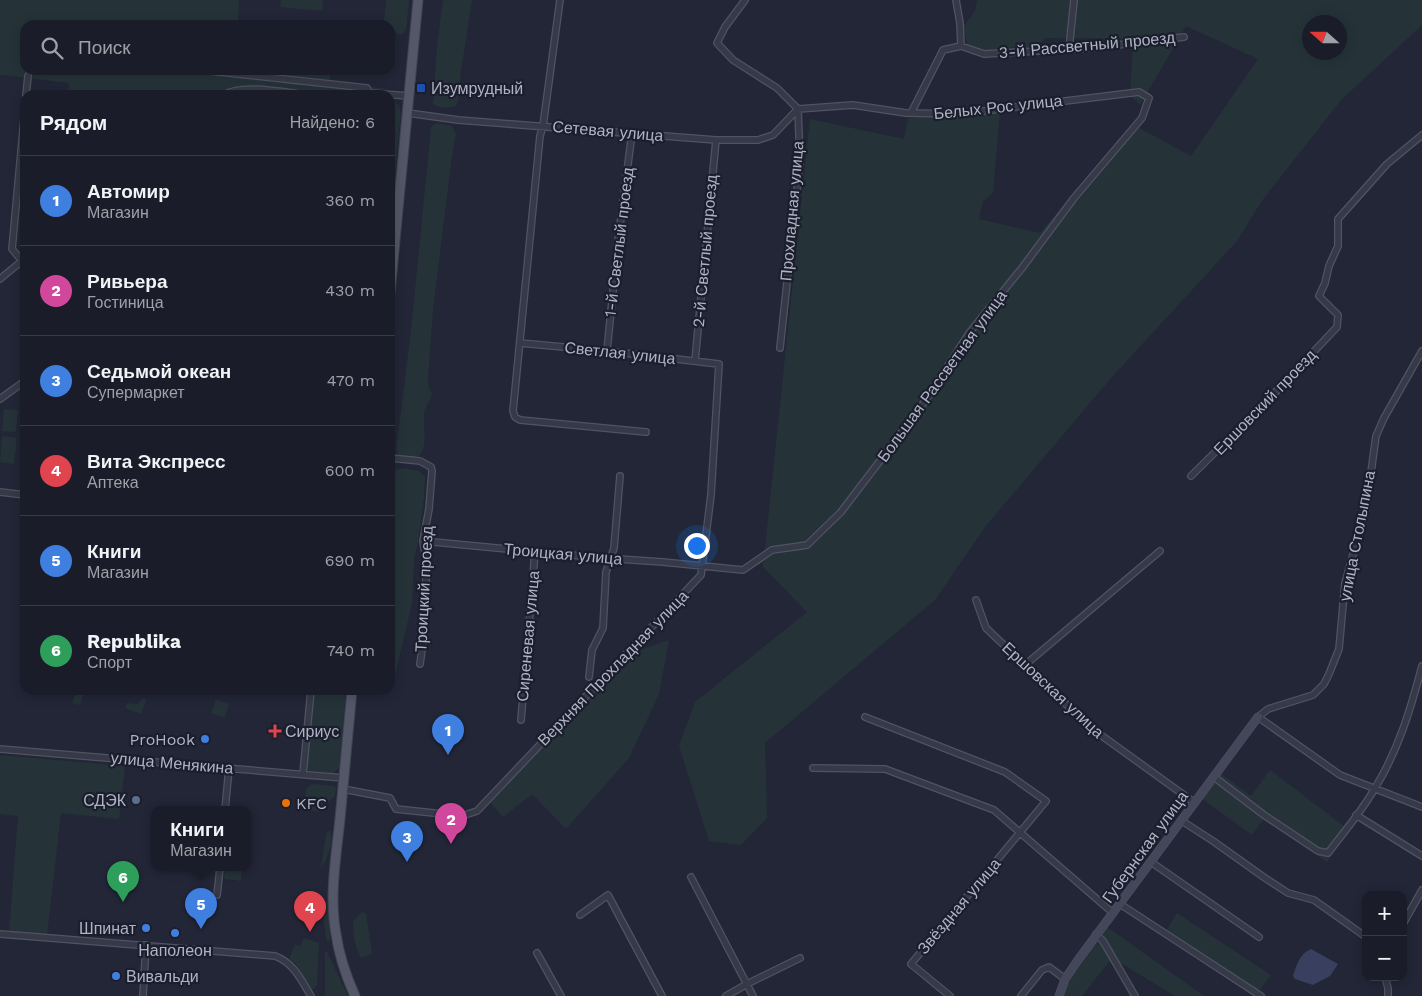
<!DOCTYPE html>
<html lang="ru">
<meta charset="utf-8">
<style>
:root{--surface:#1a1c29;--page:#272935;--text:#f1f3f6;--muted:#9fa1a8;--line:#383a46;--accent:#8c9099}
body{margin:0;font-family:"Work Sans",sans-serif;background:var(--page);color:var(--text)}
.controls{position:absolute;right:15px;bottom:15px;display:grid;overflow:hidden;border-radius:10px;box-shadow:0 2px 12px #0003}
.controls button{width:45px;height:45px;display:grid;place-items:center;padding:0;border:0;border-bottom:1px solid var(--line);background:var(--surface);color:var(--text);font:25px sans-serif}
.compass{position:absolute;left:1302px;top:15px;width:45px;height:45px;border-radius:50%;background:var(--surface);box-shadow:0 2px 12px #0003;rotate:291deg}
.you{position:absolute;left:696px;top:545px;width:18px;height:18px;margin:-12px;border:4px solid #fff;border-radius:50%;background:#1a73e8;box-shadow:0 0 0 8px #1a73e833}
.badge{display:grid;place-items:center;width:32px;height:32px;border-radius:50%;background:var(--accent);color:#fff;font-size:16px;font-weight:700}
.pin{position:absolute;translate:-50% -41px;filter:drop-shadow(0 1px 2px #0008)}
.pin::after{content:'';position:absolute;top:26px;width:18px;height:15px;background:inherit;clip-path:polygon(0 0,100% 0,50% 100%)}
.popup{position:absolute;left:151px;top:806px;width:100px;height:65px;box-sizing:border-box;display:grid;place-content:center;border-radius:10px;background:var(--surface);filter:drop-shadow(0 1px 4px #0005);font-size:16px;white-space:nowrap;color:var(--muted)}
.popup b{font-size:19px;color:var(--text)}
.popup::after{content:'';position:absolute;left:50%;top:100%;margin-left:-10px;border:10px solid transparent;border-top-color:var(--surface)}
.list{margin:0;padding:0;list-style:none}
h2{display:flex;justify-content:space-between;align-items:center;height:65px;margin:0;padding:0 20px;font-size:21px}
h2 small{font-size:16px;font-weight:400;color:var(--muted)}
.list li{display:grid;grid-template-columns:32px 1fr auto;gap:15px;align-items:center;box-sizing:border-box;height:90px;padding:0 20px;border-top:1px solid var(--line)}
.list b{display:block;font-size:19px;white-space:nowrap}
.list p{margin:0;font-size:16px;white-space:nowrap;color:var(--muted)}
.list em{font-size:16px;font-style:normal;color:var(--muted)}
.icon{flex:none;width:28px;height:28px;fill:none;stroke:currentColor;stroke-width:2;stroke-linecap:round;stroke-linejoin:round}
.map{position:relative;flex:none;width:1422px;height:996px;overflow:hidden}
.search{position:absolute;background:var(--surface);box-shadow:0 2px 12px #0003;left:20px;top:20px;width:375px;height:55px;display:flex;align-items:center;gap:12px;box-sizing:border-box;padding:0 18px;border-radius:15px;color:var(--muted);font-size:19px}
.panel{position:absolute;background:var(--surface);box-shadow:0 2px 12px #0003;left:20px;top:90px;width:375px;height:605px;border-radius:15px}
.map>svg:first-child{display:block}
.green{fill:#253339;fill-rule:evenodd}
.water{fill:#39405f}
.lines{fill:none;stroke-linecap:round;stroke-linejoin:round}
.street-casing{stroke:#505362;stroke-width:8}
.secondary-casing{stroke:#505362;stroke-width:9}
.primary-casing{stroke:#3f4251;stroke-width:11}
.street{stroke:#363947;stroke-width:5.5}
.secondary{stroke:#44475a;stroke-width:8}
.primary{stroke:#545767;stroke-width:9}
.transit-dot{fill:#1a4fb4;stroke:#1b1e2c;stroke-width:2}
.health-dot{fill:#e0444e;stroke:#1b1e2c;stroke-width:2}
.shop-dot{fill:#3f7fe0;stroke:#1b1e2c;stroke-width:2}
.service-dot{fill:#5c6f8a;stroke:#1b1e2c;stroke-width:2}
.food-dot{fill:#e8710a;stroke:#1b1e2c;stroke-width:2}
.labels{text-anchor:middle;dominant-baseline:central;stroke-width:4.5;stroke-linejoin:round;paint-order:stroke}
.street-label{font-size:16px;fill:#b0b3c4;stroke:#1b1e2c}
.poi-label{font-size:16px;fill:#b0b3c4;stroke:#1b1e2c;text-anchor:start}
</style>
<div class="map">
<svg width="1422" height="996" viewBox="0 0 1422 996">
<rect width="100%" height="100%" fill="#222637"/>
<!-- green -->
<path class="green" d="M0 0H239L238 21 279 25H25V70H331L330 82 390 89 332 95 242 86 228 90 220 95H68L69 83C45 81 24 76 0 75Z
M281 0H323L322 11 280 7Z
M386 0H409L406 29 403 34H397L390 25 384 21Z
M443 0H472L460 78V93L456 106C447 108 441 109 433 104L437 47Z
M977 0H1422V25L1341 100 1261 202 1237 241 1111 378 985 527 935 600 765 743 767 818 741 845 709 841 679 746 695 702 807 612 763 567 810 119 904 139 908 118 1000 112 993 193 983 201 979 219 1040 233 1132 124 1191 156 1258 59 1186 26 1140 105 1130 95 1133 39 1046 38 1038 45 1021 50 1014 47 986 52 967 45 964 26 975 11ZM1310 22H1340V52H1310Z
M390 99 399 105 401 112 390 223Z
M437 123 452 126 456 134 452 156 433 309 428 379 429 390 432 393C431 401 424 407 424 415 423 429 428 443 420 455L414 457 398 455 396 450 411 331 431 127Z
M4 409 18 410 16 432 2 431Z
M2 436 17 438 14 464 0 462Z
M403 468 419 471 425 476 424 497 418 542 414 560 412 603 394 680H390V497L394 470Z
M669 640 659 694 629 758 566 829 532 794 503 817 489 801 636 651Z
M77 690 84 692 80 705 72 703Z
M313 690H346L339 768 333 773 309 771 307 767Z
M143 698 147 699 141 714 125 708 127 703 137 704Z
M216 699 229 704 224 718 211 713Z
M0 755 125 766 119 819 61 813 47 935 9 932 18 816 0 814Z
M1270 770 1349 830 1327 862 1263 820 1252 835 1201 798 1220 773 1251 796Z
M311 784 328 785 336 787 335 796 318 811 304 810 306 789Z
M330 830C335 840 327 860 321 868L326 834Z
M225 868H242L241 881 224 879Z
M327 900 330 939 329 941 326 939C325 927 321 910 327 900Z
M362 912 366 913 372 954 361 958C354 945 353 935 353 921Z
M1177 913 1271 975 1258 992 1166 931Z
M1107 927 1204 996H1175L1119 962 1114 957 1103 936Z
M304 938 319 943 317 985 313 989 311 988 295 963 289 959 295 944 300 946Z
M1095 942 1102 943 1111 959 1082 996H1062L1069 981Z
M325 952H327L348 996H325Z"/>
<!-- water -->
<path class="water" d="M1311 949 1338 964 1330 976 1313 985 1295 979 1293 976C1296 966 1300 953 1311 949Z"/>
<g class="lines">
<!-- street casing -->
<g class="street-casing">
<path id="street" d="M560 0 543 126 540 136 513 411 515 417 520 420 646 432
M745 0 725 27 717 43 733 60 777 88 798 109 800 161 780 348
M961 46 984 54 1092 48 1184 37
M1069 49 1074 0
M201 70 367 88 370 93
M26 95 28 76
M224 95C241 83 288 93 309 95
M356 95 370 93 409 96
M408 113 458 120 716 140H758L773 135 798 109 853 105 906 113 959 114 1139 92 1149 98 1142 118 1074 198 1022 268 970 332 921 407 841 512 807 545 772 550 743 570 663 562 603 558 423 541
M911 113 943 50 961 46 960 23 956 0
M22 261 12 249 25 108
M0 279 23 260
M607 351 618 241 632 133
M1422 351 1384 418 1376 436 1366 509 1345 583 1339 649 1329 674 1324 684 1313 695 1268 709 1258 717 1340 775 1422 807
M695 361 716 140
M0 399 25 381
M390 458 420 461 431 467 432 471 429 509 423 541 426 559V597L425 628 420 664
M1191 476 1269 399 1337 327 1338 315 1319 296 1325 283 1329 266 1338 246V219L1387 164 1422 135
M0 492 25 495
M976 600 986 628 1091 728 1195 803
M1025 665 1160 551
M589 677 592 650 603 628 606 572 614 548 620 476
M865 717 1005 772 1046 801 911 964 950 996
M521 720 535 552
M0 749 344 778
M813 768 885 769 994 810 1113 913
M303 774 311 690
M1214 777 1264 815 1318 851 1328 853C1344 832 1362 811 1375 788 1398 751 1411 708 1422 666
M343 789 390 798 396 809 462 816 477 811 701 575 711 495 719 364 607 351 520 343
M225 810 229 768
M1356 815 1422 856
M1182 821 1213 841 1265 878 1288 893 1314 900 1366 937
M1151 862 1259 937
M691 877 753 996
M217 895 220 868
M1120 904 1261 996
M580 915 608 895 662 996
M1403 924 1422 890
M0 934 275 956C294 963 301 980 311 996
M1096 934 1103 941 1135 996
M537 953 561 996
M1385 977 1388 988V996
M143 996 146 945
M726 996 747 984 800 958
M1021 996 1042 970 1049 967 1065 979"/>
</g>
<!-- secondary casing -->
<g class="secondary-casing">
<path id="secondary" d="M1059 996 1065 979 1078 960 1258 717"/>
</g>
<!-- primary casing -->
<g class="primary-casing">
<path id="primary" d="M390 293 418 0
M352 690C348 733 344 776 340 819 336 857 329 897 336 934 339 955 346 976 355 996"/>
</g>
<!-- street -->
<use href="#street" class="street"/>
<!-- secondary -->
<use href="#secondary" class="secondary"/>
<!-- primary -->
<use href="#primary" class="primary"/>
</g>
<!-- markers -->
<rect class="transit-dot" x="416" y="83" width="10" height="10" rx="2.5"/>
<path class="health-dot" d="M272.5 723.5h5v5h5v5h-5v5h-5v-5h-5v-5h5z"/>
<g class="shop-dot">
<circle cx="205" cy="739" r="5"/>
<circle cx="146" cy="928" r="5"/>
<circle cx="175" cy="933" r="5"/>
<circle cx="116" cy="976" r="5"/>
</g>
<circle class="service-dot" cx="136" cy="800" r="5"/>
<circle class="food-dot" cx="286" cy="803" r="5"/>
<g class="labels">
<!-- street labels -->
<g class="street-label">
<text transform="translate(1087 45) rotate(-5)">3-й Рассветный проезд</text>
<text transform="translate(998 107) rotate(-6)">Белых Рос улица</text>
<text transform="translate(608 131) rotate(5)">Сетевая улица</text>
<text transform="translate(792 211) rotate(-85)">Прохладная улица</text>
<text transform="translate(619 242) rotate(-83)">1-й Светлый проезд</text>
<text transform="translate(705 251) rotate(-85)">2-й Светлый проезд</text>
<text transform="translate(620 353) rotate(6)">Светлая улица</text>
<text transform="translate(942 376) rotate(-54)">Большая Рассветная улица</text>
<text transform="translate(1265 402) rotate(-46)">Ершовский проезд</text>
<text transform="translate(1357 536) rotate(-79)">улица Столыпина</text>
<text transform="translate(563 554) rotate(5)">Троицкая улица</text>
<text transform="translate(424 589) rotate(-87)">Троицкий проезд</text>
<text transform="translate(528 636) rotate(-85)">Сиреневая улица</text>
<text transform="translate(613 668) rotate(-46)">Верхняя Прохладная улица</text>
<text transform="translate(1053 690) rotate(43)">Ершовская улица</text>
<text transform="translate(172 763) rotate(5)">улица Менякина</text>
<text transform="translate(1145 847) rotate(-54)">Губернская улица</text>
<text transform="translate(959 906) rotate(-50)">Звёздная улица</text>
</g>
<!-- poi labels -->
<g class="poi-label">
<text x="431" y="88">Изумрудный</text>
<text x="285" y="731">Сириус</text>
<text x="195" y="739" text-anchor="end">ProHook</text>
<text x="126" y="800" text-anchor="end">СДЭК</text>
<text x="296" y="803">KFC</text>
<text x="136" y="928" text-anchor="end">Шпинат</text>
<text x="175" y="950" text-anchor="middle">Наполеон</text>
<text x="126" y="976">Вивальди</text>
</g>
</g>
</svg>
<div class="controls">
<button>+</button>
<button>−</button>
</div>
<svg class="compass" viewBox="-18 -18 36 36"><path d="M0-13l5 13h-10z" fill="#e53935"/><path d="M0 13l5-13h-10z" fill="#9fa1a8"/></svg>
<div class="you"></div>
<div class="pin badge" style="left:448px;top:755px;background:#3f7fe0">1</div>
<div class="pin badge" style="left:451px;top:844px;background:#d1479c">2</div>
<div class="pin badge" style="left:407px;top:862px;background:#3f7fe0">3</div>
<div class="pin badge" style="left:310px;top:932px;background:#e0444e">4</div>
<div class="pin badge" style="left:201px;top:929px;background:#3f7fe0">5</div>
<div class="popup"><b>Книги</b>Магазин</div>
<div class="pin badge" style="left:123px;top:902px;background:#2e9e5b">6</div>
<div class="search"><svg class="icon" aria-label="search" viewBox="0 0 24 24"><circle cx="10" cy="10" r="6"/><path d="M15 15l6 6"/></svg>Поиск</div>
<section class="panel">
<h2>Рядом<small>Найдено: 6</small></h2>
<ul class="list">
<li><span class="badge" style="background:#3f7fe0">1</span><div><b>Автомир</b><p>Магазин</p></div><em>360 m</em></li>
<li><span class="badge" style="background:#d1479c">2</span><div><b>Ривьера</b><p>Гостиница</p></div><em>430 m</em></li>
<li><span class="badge" style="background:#3f7fe0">3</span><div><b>Седьмой океан</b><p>Супермаркет</p></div><em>470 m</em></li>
<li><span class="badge" style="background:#e0444e">4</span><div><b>Вита Экспресс</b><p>Аптека</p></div><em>600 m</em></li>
<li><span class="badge" style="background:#3f7fe0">5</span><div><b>Книги</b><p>Магазин</p></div><em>690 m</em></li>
<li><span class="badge" style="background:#2e9e5b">6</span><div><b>Republika</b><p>Спорт</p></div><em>740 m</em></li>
</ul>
</section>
</div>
